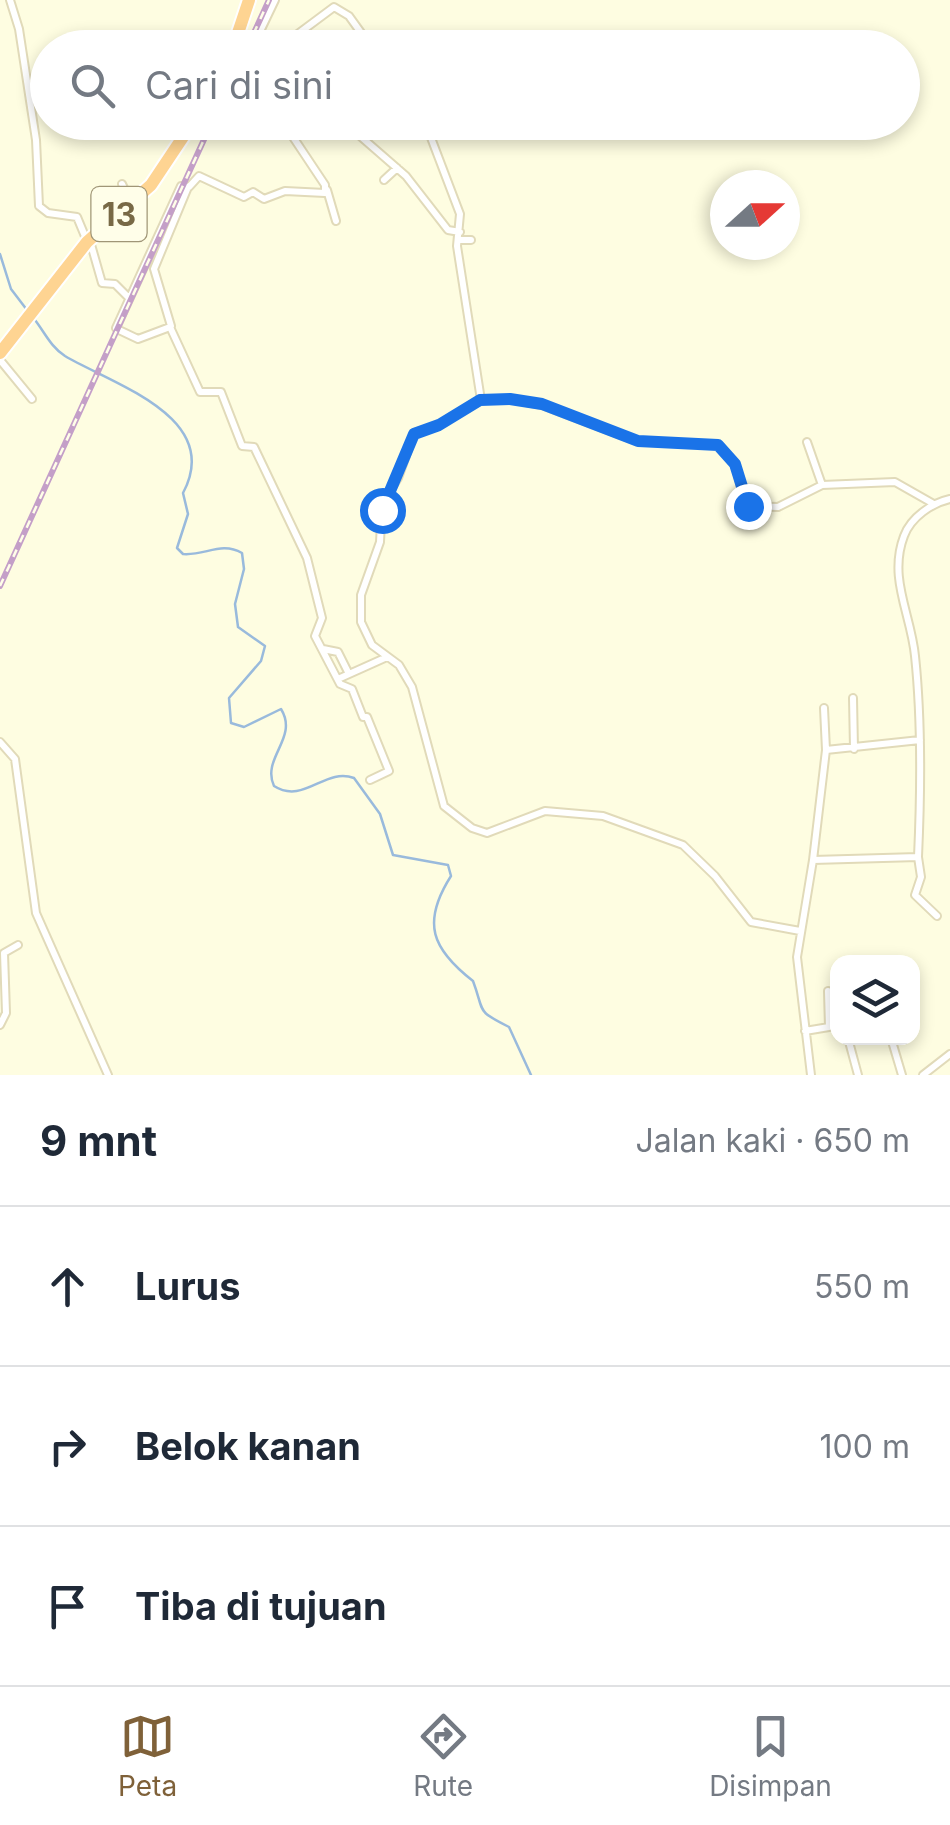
<!DOCTYPE html>
<html lang="id">
<meta charset="utf-8">
<style>
:root{--surface:#fff;--page:#f2f2f3;--text:#1f2937;--muted:#747a83;--line:#e0e1e3;--accent:#7f6139}
body{margin:0;font-family:Inter,sans-serif;background:var(--page);color:var(--text)}
.controls{position:absolute;right:30px;bottom:30px;display:grid;overflow:hidden;border-radius:20px;box-shadow:0 5px 15px #0003}
.controls button{width:90px;height:90px;display:grid;place-items:center;padding:0;border:0;border-bottom:2px solid var(--line);background:var(--surface);color:var(--text);font:50px sans-serif}
.compass{position:absolute;left:710px;top:170px;width:90px;height:90px;border-radius:50%;background:var(--surface);box-shadow:0 5px 15px #0003;rotate:69deg}
.stop{position:absolute;width:30px;height:30px;margin:-22px;border:8px solid #1a73e8;border-radius:50%;background:#fff}
.stop.end{background:#1a73e8;border-color:#fff;box-shadow:0 2px 10px #0008}
.list{margin:0;padding:0;list-style:none}
h2{display:flex;justify-content:space-between;align-items:center;height:130px;margin:0;padding:0 40px;font-size:42px}
h2 small{font-size:32px;font-weight:400;color:var(--muted)}
.list li{display:grid;grid-template-columns:65px 1fr auto;gap:30px;align-items:center;box-sizing:border-box;height:160px;padding:0 40px;border-top:2px solid var(--line)}
.list b{display:block;font-size:38px;white-space:nowrap}
.list em{font-size:32px;font-style:normal;color:var(--muted)}
.icon{flex:none;width:55px;height:55px;fill:none;stroke:currentColor;stroke-width:2;stroke-linecap:round;stroke-linejoin:round}
.map{position:relative;flex:none;width:950px;height:1075px;overflow:hidden}
.search{position:absolute;background:var(--surface);box-shadow:0 5px 15px #0003;left:30px;right:30px;top:30px;height:110px;display:flex;align-items:center;gap:25px;box-sizing:border-box;padding:0 35px;border-radius:55px;color:var(--muted);font-size:38px}
.sheet{height:610px;background:var(--surface)}
nav{display:flex;justify-content:space-around;align-items:center;box-sizing:border-box;height:140px;border-top:2px solid var(--line);background:var(--surface);font-size:28px;color:var(--muted)}
nav a{display:grid;justify-items:center;gap:5px}
nav .on{color:var(--accent)}
.map>svg:first-child{display:block}
.lines{fill:none;stroke-linecap:round;stroke-linejoin:round}
.stream{stroke:#99badc;stroke-width:2.5}
.minor-casing{stroke:#e1dab9;stroke-width:10}
.highway-casing{stroke:#fff;stroke-width:16}
.minor{stroke:#fff;stroke-width:6}
.highway{stroke:#fed492;stroke-width:12}
.rail-casing{stroke:#c49fc8;stroke-width:6}
.rail{stroke:#fffee9;stroke-width:2.5;stroke-dasharray:8;stroke-linecap:butt}
.route{stroke:#1a73e8;stroke-width:12}
.labels{text-anchor:middle;dominant-baseline:central;stroke-width:9;stroke-linejoin:round;paint-order:stroke}
.shield{fill:#fffee9;stroke:#a09677;stroke-width:2.5}
.shield-label{font-size:32px;font-weight:bold;fill:#786946}
</style>
<div class="map">
<svg width="950" height="1075" viewBox="0 0 950 1075">
<rect width="100%" height="100%" fill="#fefde1"/>
<g class="lines">
<!-- stream -->
<path class="stream" d="M0 254 11 289 27 310
M35 320C45 333 51 347 65 356 112 384 224 417 183 493L188 514 177 548 183 554C205 556 221 541 242 553L244 569 235 604 238 627 265 646 261 661 229 698 231 723 244 727 281 709C299 738 261 758 274 786 304 805 325 767 354 778L380 814 393 855 448 865 451 876C421 923 432 949 473 981 485 1013 475 1010 509 1027L531 1075"/>
<!-- minor casing -->
<g class="minor-casing">
<path id="minor" d="M10 0 19 29 36 140 39 206 48 213 77 217 87 241
M252 48 275 0
M279 48 334 7 349 16 372 48
M344 122 406 176 448 230 460 232
M425 122 460 214 457 246 481 400
M384 180 397 168
M122 184 130 201
M327 190 336 221
M458 240H471
M90 241 102 283 115 284 128 297
M171 326 154 269 188 187
M116 328 181 186 189 187 199 176 244 197 253 192 264 199 285 191 325 193V185L293 137 300 122
M119 330 138 339 170 327 200 392H221L242 446 254 447 307 558 322 618 315 636 340 684 352 689 363 717H367L389 771 370 780
M0 360 32 399
M807 442 822 485 895 482 932 503
M323 649 338 652 349 674
M338 679 387 657
M853 698 854 749
M824 708 826 750
M0 742 15 759 36 913 108 1075
M918 857 921 877 915 895 937 916
M813 860 826 750 920 740
M800 931 751 922 715 876 683 845 603 816 545 811 487 833 472 828 444 806 412 687 399 665 372 645 361 622V595L380 542 382 504 398 478 414 433 439 425 481 400 510 399 542 405 637 441 718 445 735 464 746 506 778 507 822 485
M0 1025 6 1013 4 953 18 945
M805 1031 829 1027 828 991
M848 1038 858 1075
M891 1038 902 1075
M811 1075 797 957 813 860 918 857C921 791 922 722 915 656 911 614 888 578 904 536 911 517 932 503 950 499
M923 1075 950 1054"/>
</g>
<!-- highway casing -->
<g class="highway-casing">
<path id="highway" d="M233 48 249 0
M0 353 87 242 151 185 193 122"/>
</g>
<!-- minor -->
<use href="#minor" class="minor"/>
<!-- highway -->
<use href="#highway" class="highway"/>
<!-- rail casing -->
<g class="rail-casing">
<path id="rail" d="M247 48 269 0
M0 586 212 122"/>
</g>
<!-- rail -->
<use href="#rail" class="rail"/>
</g>
<g class="lines">
<!-- route -->
<path class="route" d="M382 510 414 434 439 425 480 400 510 399 542 404 638 441 718 445 735 464 748 506"/>
</g>
<g class="labels">
<!-- shield labels -->
<rect class="shield" x="91.5" y="187" width="55" height="54" rx="8"/>
<g class="shield-label">
<text x="119" y="214">13</text>
</g>
</g>
</svg>
<div class="controls">
<button><svg class="icon" aria-label="layers" viewBox="0 0 24 24"><path d="M12 4l9 5-9 5-9-5zM3 14l9 5 9-5"/></svg></button>
</div>
<svg class="compass" viewBox="-18 -18 36 36"><path d="M0-13l5 13h-10z" fill="#e53935"/><path d="M0 13l5-13h-10z" fill="#747a83"/></svg>
<div class="stop" style="left:382px;top:510px"></div>
<div class="stop end" style="left:748px;top:506px"></div>
<div class="search"><svg class="icon" aria-label="search" viewBox="0 0 24 24"><circle cx="10" cy="10" r="6"/><path d="M15 15l6 6"/></svg>Cari di sini</div>
</div>
<section class="sheet">
<h2>9 mnt<small>Jalan kaki · 650 m</small></h2>
<ul class="list">
<li><svg class="icon" aria-label="ahead" viewBox="0 0 24 24"><path d="M12 20V5M6 11l6-6 6 6"/></svg><div><b>Lurus</b></div><em>550 m</em></li>
<li><svg class="icon" aria-label="right" viewBox="0 0 24 24"><path d="M7 20v-9h11M14 6l5 5-5 5"/></svg><div><b>Belok kanan</b></div><em>100 m</em></li>
<li><svg class="icon" aria-label="arrive" viewBox="0 0 24 24"><path d="M6 21V4h12l-3 4 3 4H6"/></svg><div><b>Tiba di tujuan</b></div></li>
</ul>
</section>
<nav>
<a class="on"><svg class="icon" aria-label="map" viewBox="0 0 24 24"><path d="M3 6l6-2 6 2 6-2v14l-6 2-6-2-6 2zM9 4v14M15 6v14"/></svg>Peta</a>
<a><svg class="icon" aria-label="directions" viewBox="0 0 24 24"><path d="M12 3l9 9-9 9-9-9zM9 14v-3h6M13 9l2 2-2 2"/></svg>Rute</a>
<a><svg class="icon" aria-label="saved" viewBox="0 0 24 24"><path d="M7 4h10v16l-5-4-5 4z"/></svg>Disimpan</a>
</nav>
